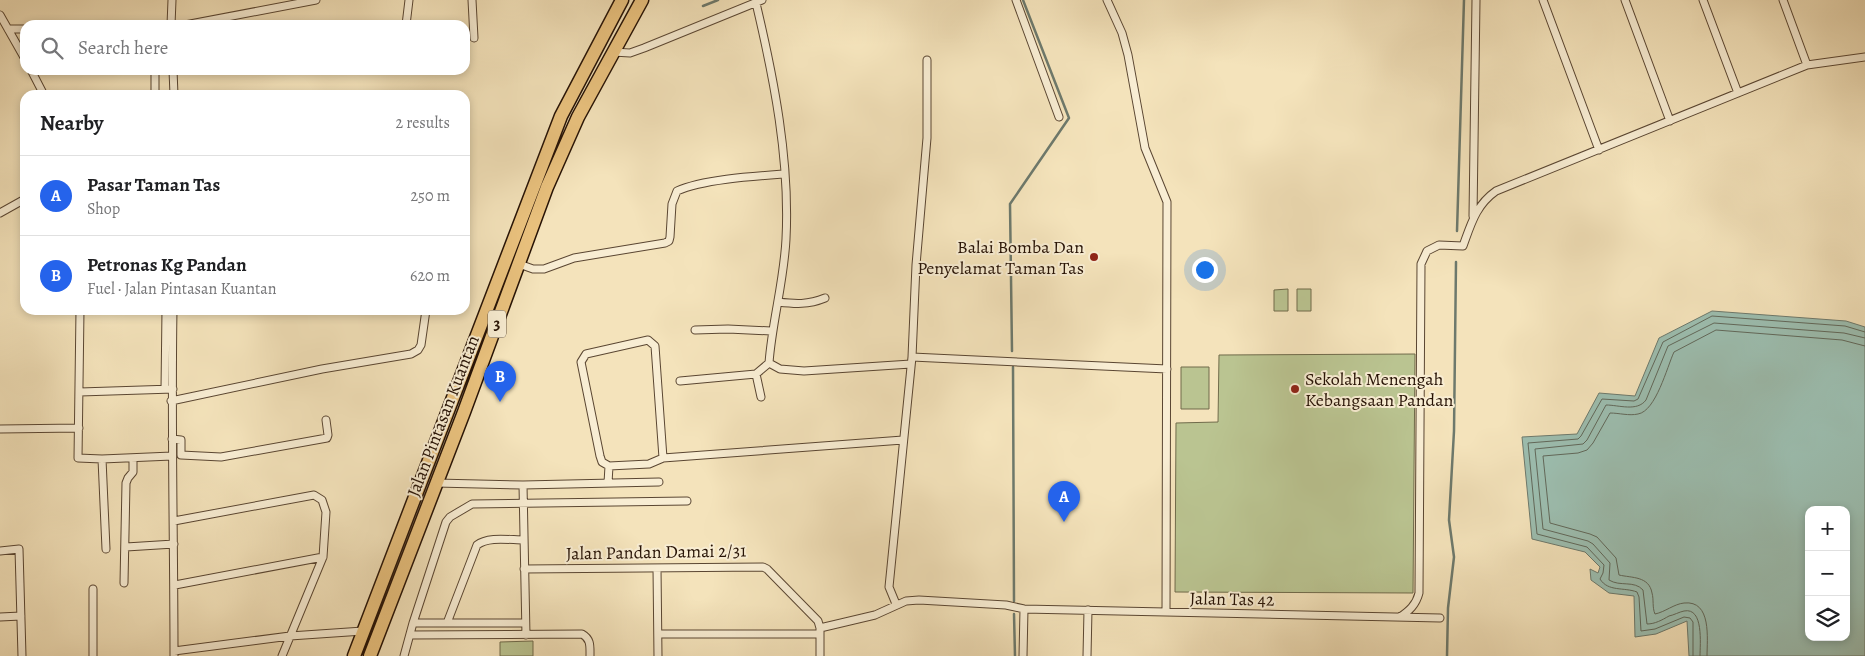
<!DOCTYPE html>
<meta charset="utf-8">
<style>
:root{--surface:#fff;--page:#f2f2f2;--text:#202124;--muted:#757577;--line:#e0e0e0;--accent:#2563eb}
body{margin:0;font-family:Alegreya,serif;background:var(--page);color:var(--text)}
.controls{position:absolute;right:15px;bottom:15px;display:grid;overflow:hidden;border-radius:10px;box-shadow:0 2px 8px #0003}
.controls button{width:45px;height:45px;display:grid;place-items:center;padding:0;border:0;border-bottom:1px solid var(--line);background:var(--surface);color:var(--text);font:25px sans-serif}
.you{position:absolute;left:1204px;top:269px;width:18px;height:18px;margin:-12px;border:4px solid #fff;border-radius:50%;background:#1a73e8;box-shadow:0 0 0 8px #1a73e833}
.badge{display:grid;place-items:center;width:32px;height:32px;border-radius:50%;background:var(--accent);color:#fff;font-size:16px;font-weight:700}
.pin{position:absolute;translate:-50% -41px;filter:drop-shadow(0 1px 2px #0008)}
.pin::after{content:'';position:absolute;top:26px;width:18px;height:15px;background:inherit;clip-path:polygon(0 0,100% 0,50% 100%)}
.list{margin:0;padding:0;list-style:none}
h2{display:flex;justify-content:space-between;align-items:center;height:65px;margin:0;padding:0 20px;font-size:21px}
h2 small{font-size:16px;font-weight:400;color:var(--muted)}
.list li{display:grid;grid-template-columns:32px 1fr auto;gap:15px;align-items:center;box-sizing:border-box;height:80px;padding:0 20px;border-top:1px solid var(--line)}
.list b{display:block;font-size:19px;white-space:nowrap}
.list p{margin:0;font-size:16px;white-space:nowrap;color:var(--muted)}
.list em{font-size:16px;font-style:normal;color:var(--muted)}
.icon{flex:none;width:28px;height:28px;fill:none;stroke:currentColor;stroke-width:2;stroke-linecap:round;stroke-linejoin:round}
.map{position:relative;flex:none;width:1865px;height:656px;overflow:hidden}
.search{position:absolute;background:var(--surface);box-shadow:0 2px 8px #0003;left:20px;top:20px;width:450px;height:55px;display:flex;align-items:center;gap:12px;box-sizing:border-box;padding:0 18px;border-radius:15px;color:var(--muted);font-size:19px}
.panel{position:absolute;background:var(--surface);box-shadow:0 2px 8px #0003;left:20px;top:90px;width:450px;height:225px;border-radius:15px}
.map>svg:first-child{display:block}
.green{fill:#bac491;stroke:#706b4b}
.water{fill:#9cbeb0;stroke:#6d796c;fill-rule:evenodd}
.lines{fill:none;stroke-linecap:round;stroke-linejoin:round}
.shore{stroke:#61685a;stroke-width:1}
.stream{stroke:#6d796c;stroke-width:2.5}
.street-casing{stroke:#5a4632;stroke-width:9}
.highway-casing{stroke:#261205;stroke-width:15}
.street{stroke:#f8edd3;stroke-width:7}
.highway{stroke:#eac27e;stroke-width:12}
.poi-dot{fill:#8f2418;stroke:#f8edd3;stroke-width:2}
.labels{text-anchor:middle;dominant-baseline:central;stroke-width:4;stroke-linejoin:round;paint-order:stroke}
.shield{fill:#f8edd3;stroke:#655443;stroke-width:1}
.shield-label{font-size:16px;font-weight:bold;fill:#261205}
.poi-label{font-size:18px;fill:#261205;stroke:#f8edd3;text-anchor:end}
.street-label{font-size:18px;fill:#261205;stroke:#f8edd3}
</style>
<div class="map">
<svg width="1865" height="656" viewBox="0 0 1865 656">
<rect width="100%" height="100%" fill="#f4e3bb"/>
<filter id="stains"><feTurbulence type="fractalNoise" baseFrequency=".004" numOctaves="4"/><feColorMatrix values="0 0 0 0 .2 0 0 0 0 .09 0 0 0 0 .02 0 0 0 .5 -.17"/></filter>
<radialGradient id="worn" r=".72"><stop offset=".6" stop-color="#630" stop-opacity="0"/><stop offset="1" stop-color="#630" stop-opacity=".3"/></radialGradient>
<!-- green -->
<path class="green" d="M1288 289V311H1274V290Z
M1297 289H1311V311H1297Z
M1415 354 1413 593 1175 592 1176 423 1218 422 1219 355Z
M1181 367H1209V409H1181Z
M533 641V656H500V642Z"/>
<!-- water -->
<path class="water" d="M1712 311 1846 321 1865 327V656H1689L1687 621 1656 634 1635 637 1634 596 1609 593 1591 580 1590 569 1598 573 1600 567 1585 552 1532 539 1522 437 1577 434 1599 393 1635 396 1659 338ZM1809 510H1846V637H1809Z"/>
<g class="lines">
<!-- shore -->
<path class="shore" d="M1693 656V622L1690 618 1684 617 1655 629 1641 631 1639 597 1637 592C1624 587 1608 592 1600 579L1603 573 1604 565 1587 547 1537 534 1528 443 1578 439 1581 436 1602 399 1634 401 1638 399 1663 342 1712 316 1845 326 1865 332
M1700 656C1700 644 1704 607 1684 611 1679 612 1674 615 1669 616 1662 620 1655 624 1647 624L1643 590C1634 580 1620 587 1609 580L1610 563 1593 544 1588 541 1543 529 1535 449 1583 444 1587 440 1606 405C1619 405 1637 412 1646 400L1668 346 1714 323 1844 333 1865 338
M1707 656C1707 639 1712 600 1684 603 1674 604 1665 612 1655 614 1652 607 1654 600 1652 593 1649 576 1632 578 1619 575L1616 558 1597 537 1590 534 1550 523 1543 456 1578 453 1587 450 1593 443 1610 413C1619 413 1629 416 1638 414 1656 411 1667 367 1674 352L1716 330 1842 340 1865 346"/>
<!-- stream -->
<path class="stream" d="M703 6 718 0
M1457 231 1464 0
M1012 351 1010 204 1069 118 1023 0
M1013 367 1014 601
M1014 614 1015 656
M1447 656 1448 608 1454 557 1449 520 1454 431 1456 262"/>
<!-- street casing -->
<g class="street-casing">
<path id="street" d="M472 0 474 38
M1016 0 1059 117
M1107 0 1122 33 1128 55 1145 148 1167 202 1166 612
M1543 0 1599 150
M1625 0 1670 121
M1703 0 1738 93
M1783 0 1807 65
M756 3C774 79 790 160 786 239 784 281 772 322 769 363
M0 15 25 59
M171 25 172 0
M185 25 316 0
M406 25 409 0
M8 29H25
M613 52 630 53 644 48 762 0
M31 70 44 95
M173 70 174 95
M155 95V70
M0 213 25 199
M1473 216 1476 0
M519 264 533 269H544L574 258 665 243 669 241 670 237 672 204 677 191C703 179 756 176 785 174
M778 302C795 304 808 305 825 298
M80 310 78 458 102 459 172 456
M173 310C171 425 174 541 174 656
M695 330 728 329 771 331
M912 357 1167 369
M756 374 761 397
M680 381 756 374 769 363 780 369 804 371 911 364
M165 389 166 310
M80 392 173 389
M171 401 322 369 411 354 418 350 421 345 426 310
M0 429 79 428
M172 439 181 440V455L221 457 327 438 328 435 326 420
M102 459 106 549
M609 466 602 462 600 456 581 362 586 354 648 340 655 346 663 458
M609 466 649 464 663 458 903 440
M436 483 523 485 659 482
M608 483 609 466
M523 485 526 635
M174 521 314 495 322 500 326 512 323 557 282 656
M126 547 174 544
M0 551 19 549 22 656
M657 568 658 656
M524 569 763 567 767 569 818 621 820 628V656
M124 583 126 483 128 478 133 472V458
M175 585 323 557
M896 604 889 587 912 357 916 265 927 138V60
M0 617 21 616
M1400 617C1409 611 1416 605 1419 593L1421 264 1427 251 1439 245 1463 246C1471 224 1476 205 1496 191L1807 65 1865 57
M413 623H525
M447 623 477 545C488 536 510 540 524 540
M820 628 875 615 906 601 919 600 1006 605 1024 609 1440 618
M658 634H820
M410 635 582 634C591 639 590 646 590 656
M174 651 290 636 363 631
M93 656V589
M404 656 413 623 446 522 450 517 472 504 687 501
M1023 656 1024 609
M1087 656 1088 610"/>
</g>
<!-- highway casing -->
<g class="highway-casing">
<path id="highway" d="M354 656 561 116 622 0
M370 656 464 412 547 187 578 117 642 0"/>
</g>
<!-- street -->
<use href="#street" class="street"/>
<!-- highway -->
<use href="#highway" class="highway"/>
</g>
<!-- markers -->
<g class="poi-dot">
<circle cx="1094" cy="257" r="5"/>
<circle cx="1295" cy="389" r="5"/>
</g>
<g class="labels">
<!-- shield labels -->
<rect class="shield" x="488" y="310.5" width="18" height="27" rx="4"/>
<g class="shield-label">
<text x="497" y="324">3</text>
</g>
<!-- poi labels -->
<g class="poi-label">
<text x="1084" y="247">Balai Bomba Dan<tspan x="1084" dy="21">Penyelamat Taman Tas</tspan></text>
<text x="1305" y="379" text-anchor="start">Sekolah Menengah<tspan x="1305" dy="21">Kebangsaan Pandan</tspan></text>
</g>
<!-- street labels -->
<g class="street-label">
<text transform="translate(443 416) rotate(-69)">Jalan Pintasan Kuantan</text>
<text transform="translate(656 552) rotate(-1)">Jalan Pandan Damai 2/31</text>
<text transform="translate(1232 599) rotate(1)">Jalan Tas 42</text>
</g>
</g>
<rect width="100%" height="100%" filter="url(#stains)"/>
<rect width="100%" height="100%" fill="url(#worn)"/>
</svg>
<div class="controls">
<button>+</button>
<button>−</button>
<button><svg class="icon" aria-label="layers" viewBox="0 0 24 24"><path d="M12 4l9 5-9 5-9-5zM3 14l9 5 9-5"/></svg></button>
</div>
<div class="you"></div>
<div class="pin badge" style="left:1064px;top:522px">A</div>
<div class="pin badge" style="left:500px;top:402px">B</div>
<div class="search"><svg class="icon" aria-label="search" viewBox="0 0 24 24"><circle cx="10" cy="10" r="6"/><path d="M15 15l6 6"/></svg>Search here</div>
<section class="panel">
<h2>Nearby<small>2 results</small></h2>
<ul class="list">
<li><span class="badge">A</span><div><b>Pasar Taman Tas</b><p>Shop</p></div><em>250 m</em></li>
<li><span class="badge">B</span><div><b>Petronas Kg Pandan</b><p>Fuel · Jalan Pintasan Kuantan</p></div><em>620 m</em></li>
</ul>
</section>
</div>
